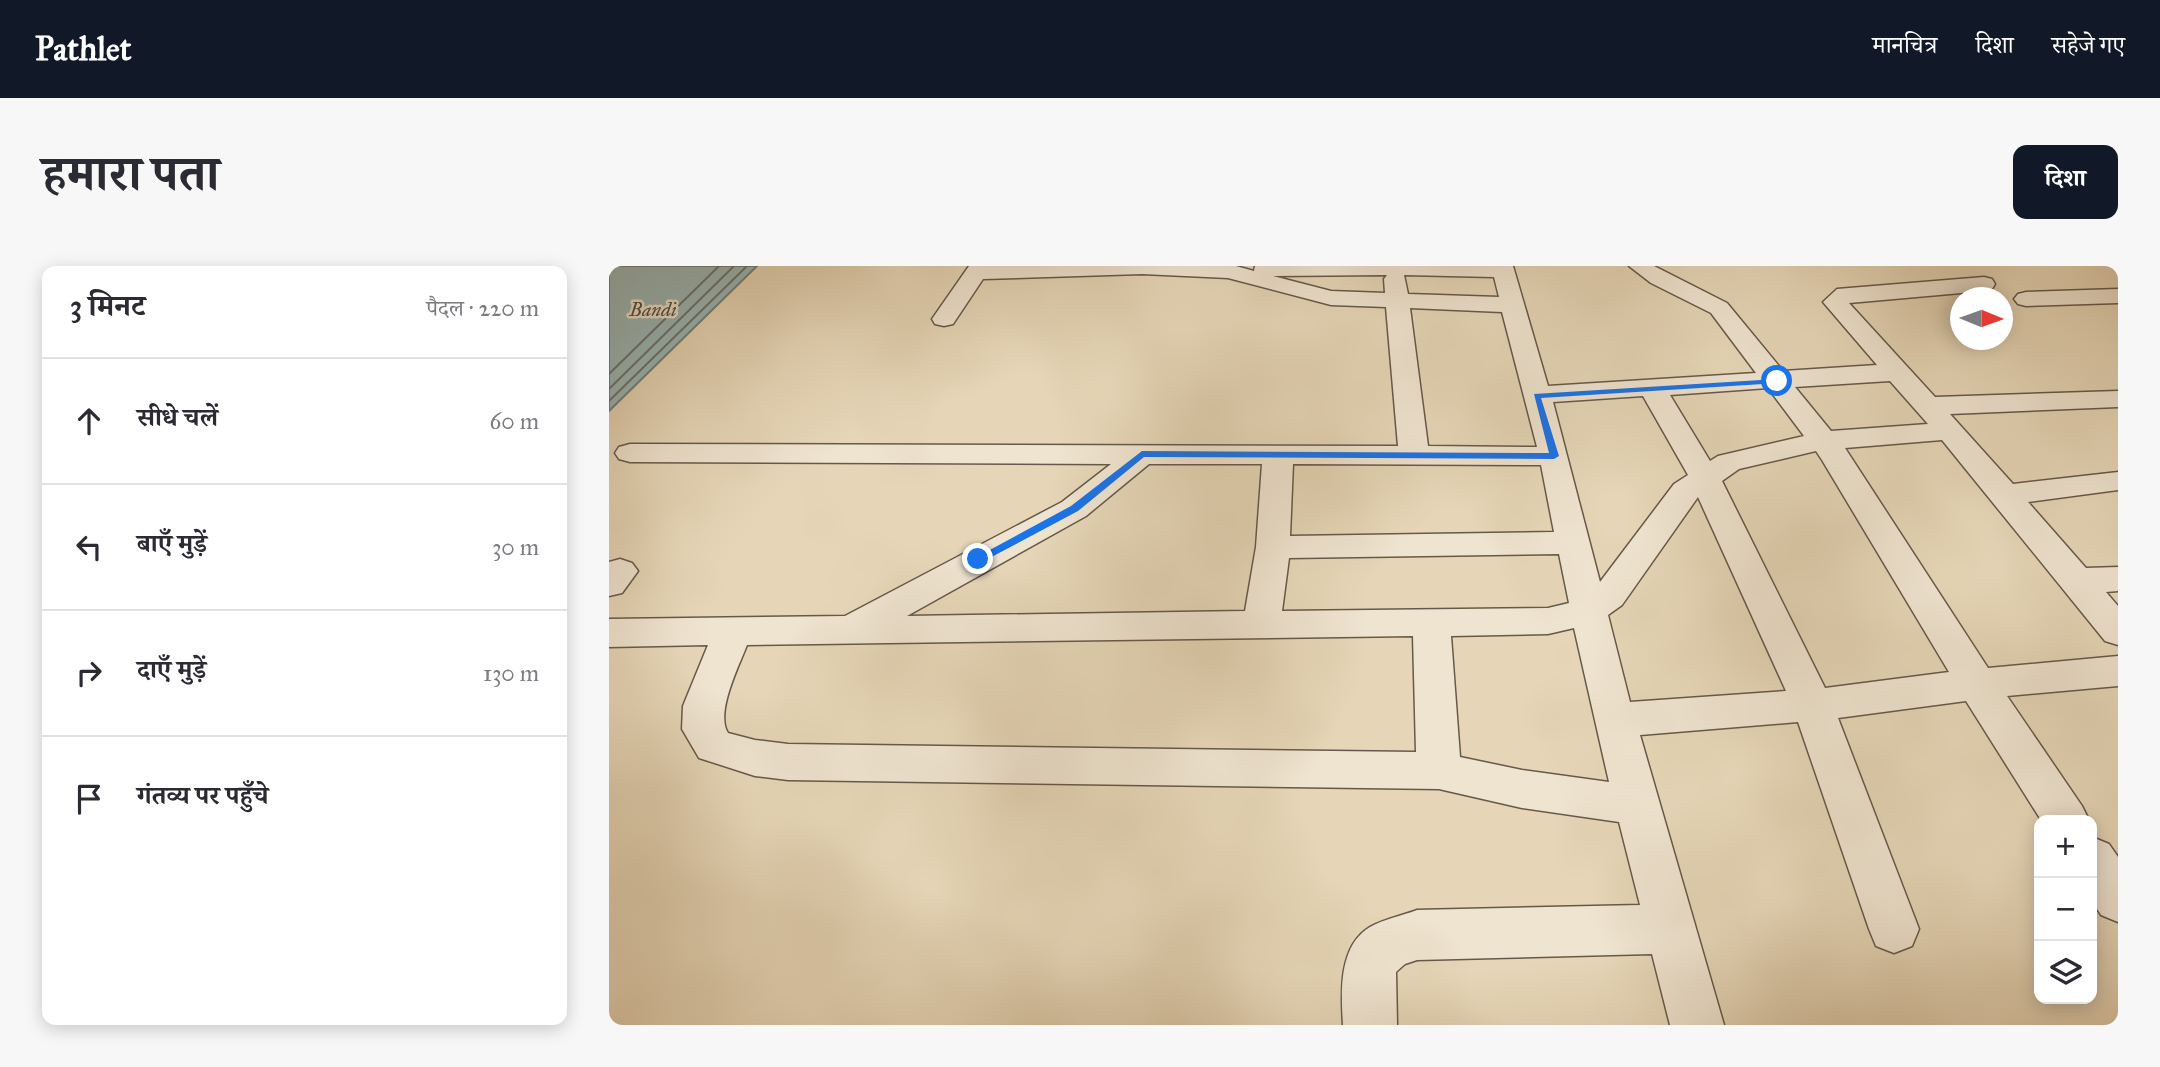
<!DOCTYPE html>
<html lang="hi">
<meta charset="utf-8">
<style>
:root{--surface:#fff;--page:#f7f7f7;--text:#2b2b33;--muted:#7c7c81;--line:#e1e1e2;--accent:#111827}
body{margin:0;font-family:"IM FELL Great Primer","Noto Serif Devanagari",serif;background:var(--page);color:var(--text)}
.controls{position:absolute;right:21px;bottom:21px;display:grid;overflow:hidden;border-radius:14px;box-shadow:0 4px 18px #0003}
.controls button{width:63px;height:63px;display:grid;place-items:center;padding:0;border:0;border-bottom:2px solid var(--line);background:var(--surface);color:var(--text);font:35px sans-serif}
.compass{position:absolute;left:1341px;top:21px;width:63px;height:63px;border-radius:50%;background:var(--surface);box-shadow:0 4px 18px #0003;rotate:91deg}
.stop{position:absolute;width:21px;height:21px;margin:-16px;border:5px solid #1a73e8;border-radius:50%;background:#fff}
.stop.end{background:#1a73e8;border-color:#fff;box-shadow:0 2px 7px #0008}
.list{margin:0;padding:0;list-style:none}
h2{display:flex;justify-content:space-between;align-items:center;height:91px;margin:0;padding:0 28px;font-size:30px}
h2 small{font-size:23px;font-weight:400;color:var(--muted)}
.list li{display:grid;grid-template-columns:46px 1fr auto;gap:21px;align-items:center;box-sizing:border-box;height:126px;padding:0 28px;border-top:2px solid var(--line)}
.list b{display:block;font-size:26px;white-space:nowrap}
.list em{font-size:23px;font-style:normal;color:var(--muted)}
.icon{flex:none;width:38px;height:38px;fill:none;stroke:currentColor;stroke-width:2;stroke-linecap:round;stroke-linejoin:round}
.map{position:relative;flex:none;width:1509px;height:759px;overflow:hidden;border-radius:14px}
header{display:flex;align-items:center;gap:42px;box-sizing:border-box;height:98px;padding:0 35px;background:var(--accent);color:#fff}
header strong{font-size:33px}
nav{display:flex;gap:38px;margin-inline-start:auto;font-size:24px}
.intro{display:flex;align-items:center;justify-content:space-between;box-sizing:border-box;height:168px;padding:0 42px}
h1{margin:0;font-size:49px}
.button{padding:18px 32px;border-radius:14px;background:var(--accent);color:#fff;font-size:24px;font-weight:700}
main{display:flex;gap:42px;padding:0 42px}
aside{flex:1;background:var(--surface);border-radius:14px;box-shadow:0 4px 18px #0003}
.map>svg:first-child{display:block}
.water{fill:#99b7b8;stroke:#73817e;stroke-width:2}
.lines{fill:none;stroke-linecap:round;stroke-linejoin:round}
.shore{stroke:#6a7370;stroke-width:2}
.street-casing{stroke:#66594b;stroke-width:3}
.street{fill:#efe4d0;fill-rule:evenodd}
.route{fill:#1a73e8}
.labels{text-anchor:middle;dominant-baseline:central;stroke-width:5;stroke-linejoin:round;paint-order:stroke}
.far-water-label{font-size:19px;font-style:italic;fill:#4e4a44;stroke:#efe4d0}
</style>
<header>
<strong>Pathlet</strong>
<nav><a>मानचित्र</a><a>दिशा</a><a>सहेजे गए</a></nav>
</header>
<div class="intro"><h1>हमारा पता</h1><a class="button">दिशा</a></div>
<main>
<aside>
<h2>3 मिनट<small>पैदल · 220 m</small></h2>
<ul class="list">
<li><svg class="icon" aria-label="ahead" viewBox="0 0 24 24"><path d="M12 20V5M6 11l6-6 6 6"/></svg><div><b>सीधे चलें</b></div><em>60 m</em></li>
<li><svg class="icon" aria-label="left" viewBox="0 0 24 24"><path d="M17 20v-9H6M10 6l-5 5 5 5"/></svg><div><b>बाएँ मुड़ें</b></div><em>30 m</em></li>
<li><svg class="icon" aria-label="right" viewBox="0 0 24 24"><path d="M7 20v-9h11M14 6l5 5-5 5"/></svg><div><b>दाएँ मुड़ें</b></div><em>130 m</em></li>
<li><svg class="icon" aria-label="arrive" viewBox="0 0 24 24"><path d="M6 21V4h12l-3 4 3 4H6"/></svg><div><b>गंतव्य पर पहुँचे</b></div></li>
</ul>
</aside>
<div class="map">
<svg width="1509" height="759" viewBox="0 0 1509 759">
<rect width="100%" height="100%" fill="#e6d6b7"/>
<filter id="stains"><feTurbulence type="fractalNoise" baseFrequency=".00286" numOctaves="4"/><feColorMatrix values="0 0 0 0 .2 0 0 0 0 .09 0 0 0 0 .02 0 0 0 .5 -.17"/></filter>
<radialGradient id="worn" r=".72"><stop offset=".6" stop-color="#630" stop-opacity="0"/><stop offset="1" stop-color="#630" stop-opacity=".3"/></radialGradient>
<!-- water -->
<path class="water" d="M0 0H148L0 145Z"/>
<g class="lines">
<!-- shore -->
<path class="shore" d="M0 108 110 0
M0 123 125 0
M0 135 138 0"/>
<!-- street casing -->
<g class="street-casing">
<path id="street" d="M360 0H627L645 5 646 0H904L939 120 1147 107 1102 47 1042 17 1020 0H1045L1118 37 1174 105 1268 99 1214 36 1228 23 1375 11 1383 13 1386 18 1383 23 1375 25 1240 37 1326 131 1509 125V141L1341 148 1404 218 1509 206V224L1419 236 1477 302 1509 301V325L1497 326 1509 340V379L1496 375 1333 174 1236 182 1379 402 1509 390V420L1398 430 1473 540 1480 554H1432L1357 435 1229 452 1310 663 1303 680 1285 687 1267 680 1260 663 1189 456 1031 469 1115 759H1061L1043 688 808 694 796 698 787 706 788 759H734C732 728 729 680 761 661 775 653 792 650 808 644L1031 639 1010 556 913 542 830 523 179 514 146 510 90 492 73 463 74 440 99 379 0 381V353L236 350 453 236 502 198 21 196 10 193 6 187 10 181 21 178 789 180 777 41 722 39 619 12 533 8 374 13 344 58 335 60 326 58 323 53ZM778 9 775 13 776 27 722 25 664 10ZM795 9 885 11 890 31 799 28ZM801 42 893 46 928 181 819 180ZM1281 115 1319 158 1222 165 1186 121ZM1159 122 1195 170 1109 190 1101 195 1061 129ZM1034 130 1079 209 1065 218 991 316 944 136ZM1207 185 1213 194 1340 406 1216 422 1113 215 1130 203ZM540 198H653L647 281 636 345 298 350 477 250ZM684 198 932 199 945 266 681 270ZM1089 231 1177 425 1021 436 999 349 1013 339ZM950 288 960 337 939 342 673 345 680 292ZM965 362 1000 516 913 504 851 491 842 370 939 368ZM804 370 807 486 179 478 146 474 119 467C106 447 130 400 138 379Z
M1509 23V37L1417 40 1409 38 1405 33 1409 28 1417 26Z
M11 293 23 297 29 305 13 327 0 330V296Z
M1483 571 1500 578 1509 591V656L1492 649 1483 635Z"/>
</g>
<!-- street -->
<use href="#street" class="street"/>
</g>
<!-- route -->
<path class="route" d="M1168 113 1170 117 932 132 950 190 945 193 535 191 469 245 373 296 364 293 462 240 533 185 940 187 925 128Z"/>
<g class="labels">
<!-- far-water labels -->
<g class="far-water-label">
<text x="44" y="43">Bandi</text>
</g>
</g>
<rect width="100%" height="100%" filter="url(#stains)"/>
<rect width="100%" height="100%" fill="url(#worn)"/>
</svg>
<div class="controls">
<button>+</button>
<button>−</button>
<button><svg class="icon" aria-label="layers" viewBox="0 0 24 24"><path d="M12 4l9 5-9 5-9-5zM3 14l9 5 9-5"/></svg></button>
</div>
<svg class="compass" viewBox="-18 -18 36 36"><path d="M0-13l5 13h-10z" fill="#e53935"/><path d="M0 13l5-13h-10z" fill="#7c7c81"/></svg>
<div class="stop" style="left:1168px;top:115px"></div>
<div class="stop end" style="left:369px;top:293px"></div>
</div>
</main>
